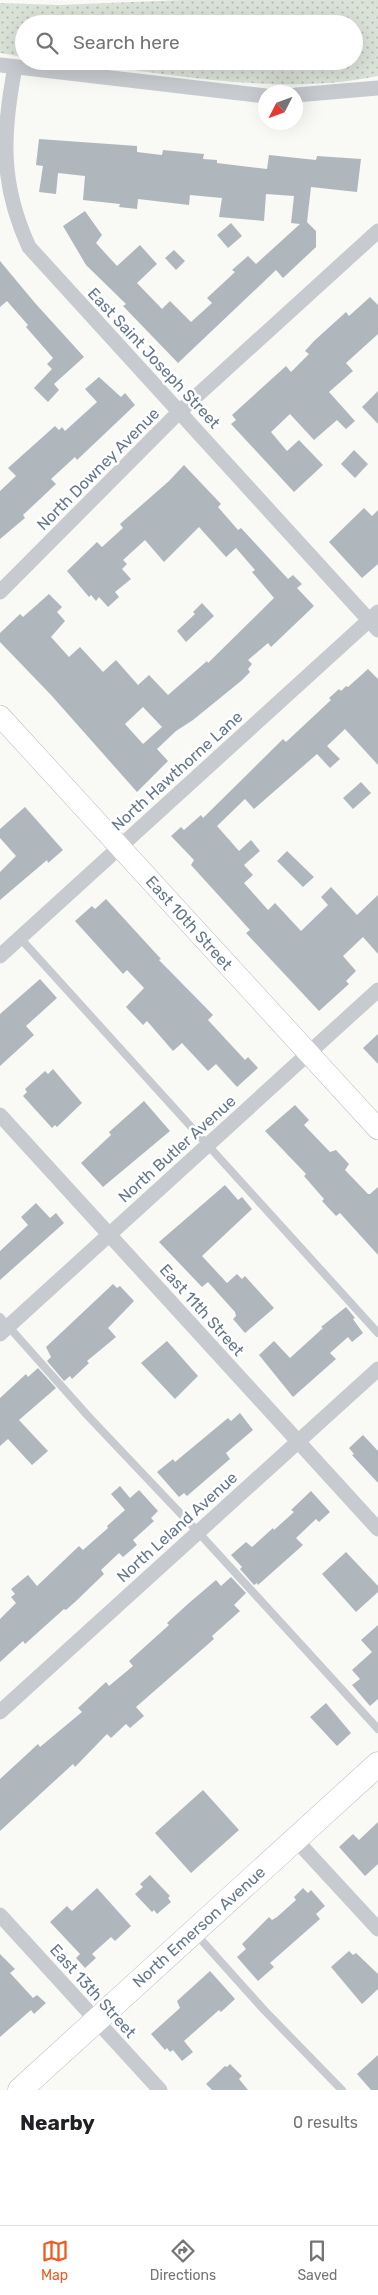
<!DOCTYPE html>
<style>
:root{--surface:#fff;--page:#f2f2f2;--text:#202124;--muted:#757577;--line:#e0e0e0;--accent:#ee5d21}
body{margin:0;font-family:Rubik,sans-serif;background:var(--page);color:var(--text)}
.compass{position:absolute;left:258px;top:85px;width:45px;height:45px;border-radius:50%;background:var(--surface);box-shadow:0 5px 20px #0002;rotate:228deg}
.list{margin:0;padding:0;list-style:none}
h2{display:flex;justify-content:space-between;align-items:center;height:65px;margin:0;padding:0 20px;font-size:21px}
h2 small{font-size:16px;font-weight:400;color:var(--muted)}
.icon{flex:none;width:28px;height:28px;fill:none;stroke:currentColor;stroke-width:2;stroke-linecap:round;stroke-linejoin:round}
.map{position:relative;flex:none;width:378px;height:2090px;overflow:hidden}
.search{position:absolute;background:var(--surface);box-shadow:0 5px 20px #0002;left:15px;right:15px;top:15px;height:55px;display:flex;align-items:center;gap:12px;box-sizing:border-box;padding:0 18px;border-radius:28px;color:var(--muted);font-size:19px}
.sheet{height:135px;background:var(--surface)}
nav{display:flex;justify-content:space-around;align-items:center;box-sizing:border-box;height:70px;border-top:1px solid var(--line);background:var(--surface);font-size:14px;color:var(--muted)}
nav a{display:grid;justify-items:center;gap:2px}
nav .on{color:var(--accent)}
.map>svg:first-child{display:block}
.grass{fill:url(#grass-dots)}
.building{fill:#afb7bd;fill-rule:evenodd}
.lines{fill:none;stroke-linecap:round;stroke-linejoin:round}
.secondary-casing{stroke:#b9bec3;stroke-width:22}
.primary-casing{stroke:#babec2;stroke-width:25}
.service{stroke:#c7cace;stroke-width:8}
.minor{stroke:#c7cace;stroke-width:15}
.secondary{stroke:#fff;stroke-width:21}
.primary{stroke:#fff;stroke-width:24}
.labels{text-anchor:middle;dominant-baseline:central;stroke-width:5;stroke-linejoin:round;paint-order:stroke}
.street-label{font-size:16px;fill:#667789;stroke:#fff}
</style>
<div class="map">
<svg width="378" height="2090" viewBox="0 0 378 2090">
<defs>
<pattern id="grass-dots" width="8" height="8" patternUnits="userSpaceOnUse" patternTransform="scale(1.25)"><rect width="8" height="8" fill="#dae1d7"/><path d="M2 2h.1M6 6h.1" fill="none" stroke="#b5bbb4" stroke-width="1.8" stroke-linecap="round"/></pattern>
</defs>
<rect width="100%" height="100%" fill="#f9f9f6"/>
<!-- grass -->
<path class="grass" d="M183 0H378V76C276 97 169 73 66 61H354V24H24V57L0 53V3L59 5Z"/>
<!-- building -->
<path class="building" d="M39 139 137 146V152L162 155 163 150 204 154 203 159 217 160V163L267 169 269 155 316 160 317 156 361 159 357 192 311 187 307 222 316 231V247L283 278 276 270 178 363 123 306 126 304 86 265 63 226 85 211 102 235 96 243 117 266 140 245 157 264 137 283 162 309 170 301 191 322 212 303 207 298 235 272 232 270 248 256 256 264 300 224 291 223 294 196 266 194 264 221 219 217 222 198 190 195 189 205 138 199 137 209 119 207 120 204 83 200 85 176 58 173 56 194 39 192 43 166 36 165Z
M231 223 242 236 228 248 217 235Z
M174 250 185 261 176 270 165 258Z
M0 261 35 303 84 357 54 384 59 390 48 402 34 388 52 369 47 364 53 358 26 327 28 325 7 301 0 307Z
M370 297 378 305V334L346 363 353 371 329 392 355 421 346 429 337 420 314 440 290 414 271 432 287 451 299 440 323 465 294 492 231 424 236 420 232 415 286 366 291 372 309 354 305 351 314 341 346 312 349 316Z
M99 377 121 397 125 393 135 405 77 460 75 457 51 479 56 484 23 515 25 518 0 539V491L16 476 8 468 55 426 59 430 62 427 65 431 97 402 85 389Z
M378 391V424L362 407Z
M354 450 368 464 355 478 341 464Z
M184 465 221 504 218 507 238 530 241 528 288 579 293 575 302 584 297 588 314 606 271 647 268 643 248 660 252 664 248 669 250 672 241 681 193 720 176 731 157 749 168 761 137 792 51 695 0 642V633L20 614 23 617 49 594 62 607 57 612 65 621 51 637 69 657 80 647 103 672 116 660 138 685 149 675 168 695 207 661 208 663 274 598 252 572 255 570 236 548 226 557 199 527 164 562 145 540 123 560 127 564 122 569 131 579 115 592 119 597 108 607 99 597 96 601 91 595 89 597 67 571 97 542 102 547 123 528 120 524 169 481ZM143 707 162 727 143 744 125 724Z
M364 508 372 516 378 510V564L362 578 329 542Z
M202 603 214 616 186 642 177 631 195 614 193 612Z
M368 669 378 679V765L345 729 327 746 340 759 330 768 317 754 254 809 245 799 217 826 239 851 251 840 260 851 244 865 253 875 244 883 268 910 275 903 301 931 328 905 321 897 331 887 357 915 378 895V954L363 937 343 956 356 971 346 981 349 984 319 1011 246 933 250 930 191 865 194 860 171 836 181 827 184 830 201 815 203 818 283 739 286 742 331 700 329 698 339 689 341 691 346 686 348 687Z
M361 782 371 793 353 809 343 798Z
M25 807 63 850 48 863 47 860 0 900V872L16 856 0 838V829Z
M287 851 314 877 303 887 277 861Z
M106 899 161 959 159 960 213 1015 208 1020 245 1060 248 1057 258 1068 237 1087 216 1064 208 1071 182 1043 173 1051 147 1021 143 1025 126 1007 144 988 127 970 123 974 75 921 92 906 95 909Z
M40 979 57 998 26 1026 34 1035 0 1066V1014Z
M378 1034V1064L363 1048Z
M53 1069 82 1103 57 1127 55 1125 52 1128 23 1096 27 1092 25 1089 45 1071 48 1074Z
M144 1101 170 1131 103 1187 81 1163 111 1135 109 1132Z
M295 1105 309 1120 304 1125 330 1152 336 1150 349 1164 345 1170 368 1194H370L378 1187V1255L340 1213 336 1216 322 1201 324 1199 304 1176 306 1174 265 1131Z
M225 1185 238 1200 242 1197 252 1209 202 1256 227 1283 237 1274 242 1279 245 1276 274 1308 245 1333 233 1319 236 1316 235 1312 208 1282 202 1287 159 1242Z
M36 1203 50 1218 56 1213 64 1223 0 1280V1251L28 1225 21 1217Z
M113 1284 117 1288 120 1286 134 1301 108 1328 116 1337 87 1361 89 1363 72 1379 70 1376 64 1381 47 1361 51 1357 46 1347Z
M346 1307 355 1318 353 1319 363 1333 352 1342 348 1337 330 1353 336 1359 293 1397 259 1355 274 1341 290 1358 323 1328 321 1327Z
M167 1341 198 1376 175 1399 141 1363Z
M38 1368 56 1388 19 1420 48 1451 32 1465 8 1439 0 1446V1398L26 1374 28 1377Z
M240 1413 253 1430 226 1453 230 1459 187 1496 184 1493 179 1497 157 1472 173 1459 175 1462 228 1418 231 1421Z
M363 1435 378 1451V1483L352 1455 354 1454 349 1448Z
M120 1486 130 1498 139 1490 158 1511 151 1518 154 1521 133 1540 137 1545 123 1557 119 1553 101 1570 104 1574 75 1602 66 1610 64 1609 25 1644 23 1641 0 1662V1619L16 1603 11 1597 15 1594 11 1589 28 1575 37 1586 79 1546 83 1550 108 1528 107 1526 125 1510 111 1494Z
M311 1491 330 1512 319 1522 316 1519 296 1538 303 1545 258 1585 257 1583 254 1585 240 1569 242 1567 231 1555 246 1542 252 1547 273 1528 274 1530 294 1512 291 1510Z
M346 1552 378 1586V1592L356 1612 322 1574Z
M231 1577 246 1593 234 1605 240 1611 212 1636 214 1639 136 1707 144 1716 130 1728 126 1724 111 1738 107 1734 75 1767 73 1764 0 1831V1779L38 1744 40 1747 82 1712 78 1708 106 1682 109 1686 133 1666 129 1661 169 1625 167 1623 189 1603 216 1580 221 1586Z
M378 1625V1699L370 1706 352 1685 360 1679 352 1670 372 1652 361 1640Z
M326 1703 351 1733 337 1746 310 1717Z
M203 1790 239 1830 191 1873 155 1833Z
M378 1822V1864L365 1876 339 1847 353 1834 359 1840Z
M150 1875 170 1896 168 1898 171 1902 157 1914 154 1910 152 1912 135 1894 143 1887 140 1884Z
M97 1888 131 1926 115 1941 111 1937 92 1954 96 1958 85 1968 76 1958 80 1954 50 1922 67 1906 72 1911Z
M303 1888 308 1893 311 1890 325 1906 316 1914 320 1919 270 1963 274 1967 258 1981 237 1957 246 1949 242 1944 269 1917 272 1920 277 1917 296 1900 294 1897Z
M349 1951 353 1955 356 1953 378 1974V1989L362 2004 331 1967Z
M0 1954 15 1969 10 1973 33 1998 37 1995 46 2003 34 2014 31 2010 0 2037Z
M210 1971 235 1999 221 2012 219 2010 184 2041 193 2052 182 2061 173 2050 170 2052 167 2048 165 2050 151 2034 180 2008 177 2001Z
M378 2055V2090H371L357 2074Z
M230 2064 242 2076 239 2079 248 2090H212L206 2084 225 2066 227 2067Z"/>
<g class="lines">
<!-- secondary casing -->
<g class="secondary-casing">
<path id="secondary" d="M0 716 378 1129"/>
</g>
<!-- primary casing -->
<g class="primary-casing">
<path id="primary" d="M20 2090 378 1764"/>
</g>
<!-- service -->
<path class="service" d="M20 938 378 1333
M0 1317 88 1416 198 1532 378 1729
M195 1933 265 2011 342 2090"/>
<!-- minor -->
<path class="minor" d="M0 65 266 96
M15 67C2 135 0 184 29 247L378 630
M296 95 378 88
M0 592 179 412 378 231
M0 956 378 612
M0 1115 378 1529
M0 1334 378 990
M0 1712 378 1369
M295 1839 378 1929
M0 1915 160 2090"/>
<!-- secondary -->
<use href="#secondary" class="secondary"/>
<!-- primary -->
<use href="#primary" class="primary"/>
</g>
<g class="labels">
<!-- street labels -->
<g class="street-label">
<text transform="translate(154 358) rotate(47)">East Saint Joseph Street</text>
<text transform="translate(98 469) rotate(-45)">North Downey Avenue</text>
<text transform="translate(177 771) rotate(-42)">North Hawthorne Lane</text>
<text transform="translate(189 923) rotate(48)">East 10th Street</text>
<text transform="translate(177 1149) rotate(-42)">North Butler Avenue</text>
<text transform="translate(202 1310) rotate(48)">East 11th Street</text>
<text transform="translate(177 1527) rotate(-42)">North Leland Avenue</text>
<text transform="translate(199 1927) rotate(-42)">North Emerson Avenue</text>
<text transform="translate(93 1991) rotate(48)">East 13th Street</text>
</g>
</g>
</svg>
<svg class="compass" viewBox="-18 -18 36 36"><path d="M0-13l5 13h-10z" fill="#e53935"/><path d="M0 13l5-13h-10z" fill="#757577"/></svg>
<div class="search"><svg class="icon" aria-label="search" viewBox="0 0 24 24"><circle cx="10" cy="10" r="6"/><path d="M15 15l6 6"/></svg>Search here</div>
</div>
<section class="sheet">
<h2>Nearby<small>0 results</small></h2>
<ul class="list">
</ul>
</section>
<nav>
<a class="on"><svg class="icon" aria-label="map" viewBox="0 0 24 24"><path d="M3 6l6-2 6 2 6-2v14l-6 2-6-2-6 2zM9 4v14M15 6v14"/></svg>Map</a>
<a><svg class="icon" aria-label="directions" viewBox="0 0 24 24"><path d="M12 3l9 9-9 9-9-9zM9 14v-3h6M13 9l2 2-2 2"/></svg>Directions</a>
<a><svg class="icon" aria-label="saved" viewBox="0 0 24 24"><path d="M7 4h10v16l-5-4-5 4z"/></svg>Saved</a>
</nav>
